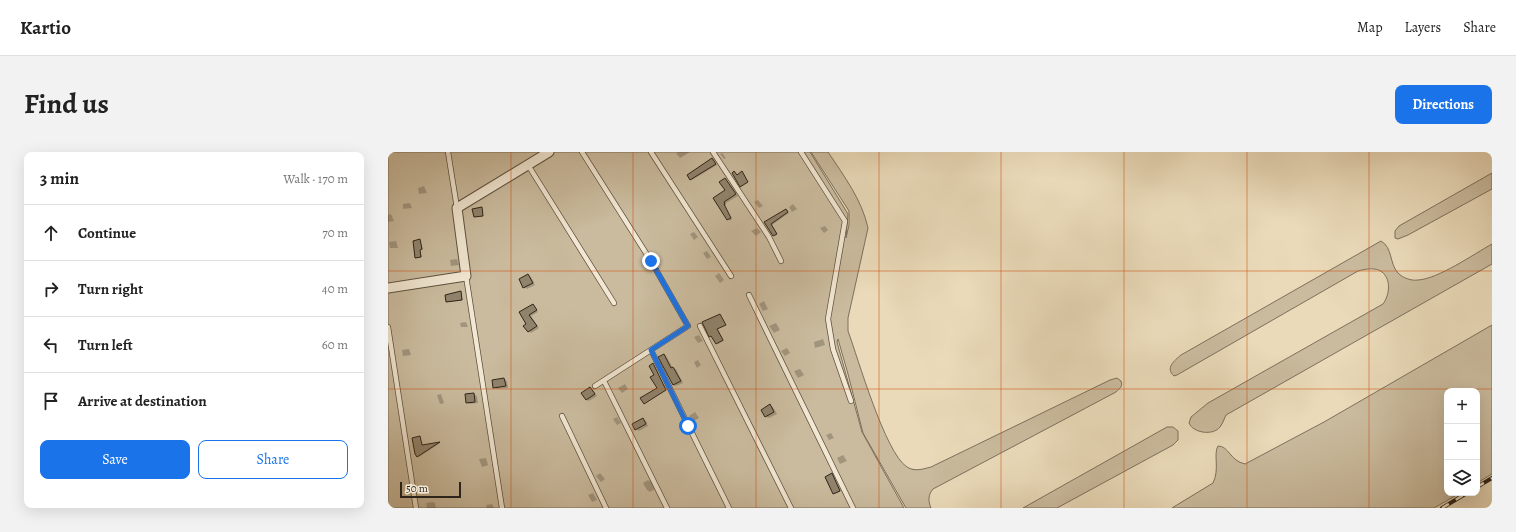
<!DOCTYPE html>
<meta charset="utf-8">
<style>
:root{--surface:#fff;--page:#f2f2f2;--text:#222;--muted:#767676;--line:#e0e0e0;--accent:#1a73e8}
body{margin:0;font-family:Alegreya,serif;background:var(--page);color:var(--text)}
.controls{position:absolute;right:12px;bottom:12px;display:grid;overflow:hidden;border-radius:8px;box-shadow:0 4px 16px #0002}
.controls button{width:36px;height:36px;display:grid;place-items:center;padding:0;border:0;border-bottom:1px solid var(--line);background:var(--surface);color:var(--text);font:20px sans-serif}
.scale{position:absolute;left:12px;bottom:10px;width:61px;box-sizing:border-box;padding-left:4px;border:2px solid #2f2419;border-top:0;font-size:11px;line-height:14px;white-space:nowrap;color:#2f2419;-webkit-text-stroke:3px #f1e7d2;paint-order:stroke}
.stop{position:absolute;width:12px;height:12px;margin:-9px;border:3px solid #1a73e8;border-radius:50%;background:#fff}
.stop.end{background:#1a73e8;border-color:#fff;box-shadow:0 1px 4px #0008}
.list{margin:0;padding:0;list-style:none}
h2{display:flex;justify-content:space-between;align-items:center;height:52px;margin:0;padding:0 16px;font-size:17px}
h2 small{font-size:13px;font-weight:400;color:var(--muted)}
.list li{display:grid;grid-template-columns:26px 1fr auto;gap:12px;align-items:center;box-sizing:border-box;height:56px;padding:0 16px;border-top:1px solid var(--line)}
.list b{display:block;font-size:15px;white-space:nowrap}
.list em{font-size:13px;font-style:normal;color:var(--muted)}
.actions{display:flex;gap:8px;padding:12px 16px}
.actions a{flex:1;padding:9px 0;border:1px solid var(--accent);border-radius:8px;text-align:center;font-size:14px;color:var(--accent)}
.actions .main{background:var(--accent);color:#fff}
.icon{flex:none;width:22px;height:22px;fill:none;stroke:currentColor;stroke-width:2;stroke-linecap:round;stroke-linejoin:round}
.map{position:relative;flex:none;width:1104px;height:356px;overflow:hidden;border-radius:8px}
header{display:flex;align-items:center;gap:24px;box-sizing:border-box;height:56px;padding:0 20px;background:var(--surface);border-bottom:1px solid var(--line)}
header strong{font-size:19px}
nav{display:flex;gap:22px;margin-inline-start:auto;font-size:14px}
.intro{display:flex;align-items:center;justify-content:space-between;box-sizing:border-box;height:96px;padding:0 24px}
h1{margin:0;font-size:28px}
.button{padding:10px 18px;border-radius:8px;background:var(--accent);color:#fff;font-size:14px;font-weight:700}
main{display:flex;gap:24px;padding:0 24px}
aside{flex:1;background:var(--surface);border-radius:8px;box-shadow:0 4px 16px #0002}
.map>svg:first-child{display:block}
.green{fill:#cabb9e;stroke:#7c705c}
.shadow{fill:#0003}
.building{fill:#90836c;stroke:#2f2419}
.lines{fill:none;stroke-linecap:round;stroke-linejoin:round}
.service-casing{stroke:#5e5241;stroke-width:6}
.minor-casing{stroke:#5e5241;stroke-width:11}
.service{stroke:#f1e7d2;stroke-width:4.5}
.minor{stroke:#f1e7d2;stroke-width:9}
.rail-casing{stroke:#2f2419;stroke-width:4}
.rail{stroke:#f1e7d2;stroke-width:2.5;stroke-dasharray:8;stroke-linecap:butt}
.route{stroke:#1a73e8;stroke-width:5}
.grid{fill:none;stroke:#cc510e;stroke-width:1;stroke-opacity:0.55}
</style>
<header>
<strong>Kartio</strong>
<nav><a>Map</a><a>Layers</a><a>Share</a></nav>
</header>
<div class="intro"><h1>Find us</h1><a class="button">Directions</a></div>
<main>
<aside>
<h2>3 min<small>Walk · 170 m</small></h2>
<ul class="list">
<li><svg class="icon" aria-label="ahead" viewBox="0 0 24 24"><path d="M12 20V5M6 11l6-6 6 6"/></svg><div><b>Continue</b></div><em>70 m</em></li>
<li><svg class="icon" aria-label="right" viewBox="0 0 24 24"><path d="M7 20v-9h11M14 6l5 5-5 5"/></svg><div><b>Turn right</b></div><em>40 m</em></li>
<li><svg class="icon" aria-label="left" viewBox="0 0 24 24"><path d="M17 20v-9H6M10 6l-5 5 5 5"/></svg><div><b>Turn left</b></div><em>60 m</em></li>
<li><svg class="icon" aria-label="arrive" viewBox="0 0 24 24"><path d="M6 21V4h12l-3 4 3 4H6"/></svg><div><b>Arrive at destination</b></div></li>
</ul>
<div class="actions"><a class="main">Save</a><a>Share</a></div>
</aside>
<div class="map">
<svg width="1104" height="356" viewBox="0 0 1104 356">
<rect width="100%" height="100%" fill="#eadab9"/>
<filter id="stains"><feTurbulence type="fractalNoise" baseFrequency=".005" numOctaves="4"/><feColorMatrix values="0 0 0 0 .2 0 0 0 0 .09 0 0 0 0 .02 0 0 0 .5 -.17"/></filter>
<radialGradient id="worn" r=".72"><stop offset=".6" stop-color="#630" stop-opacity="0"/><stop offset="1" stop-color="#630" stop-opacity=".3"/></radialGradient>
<!-- green -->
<path class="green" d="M0 0H422L460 62 458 86 461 73V59L423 0H440C456 24 474 48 480 76L460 166V179C470 206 497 301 519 315 527 320 535 317 543 315L722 228 729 226 733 229C735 235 732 236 728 240L545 337C540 343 540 349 543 356H518L475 281 460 222 450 187 449 190 474 280 516 356H0Z
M1104 21V37L1020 83 1010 87 1007 86V79L1011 74Z
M993 89C1005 96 1001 111 1010 121 1015 126 1023 129 1030 128 1050 127 1086 102 1104 92V112L838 263C836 267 835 271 832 275 825 284 805 281 801 271L803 265 820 251 995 152C1001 144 1004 128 994 120 988 115 977 117 970 119L789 223 786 224C777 216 786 209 793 203Z
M1104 173V322L1089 331V239H1059V341H1072L1046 356H784L825 331C832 317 825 302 830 294 841 294 842 309 857 312L936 270Z
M779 275H785L790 279V288L785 293 669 356H635Z"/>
<!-- shadow -->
<path class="shadow" d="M291 0H302L292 6 288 1Z
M334 1 338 6 336 7 332 2Z
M325 7 329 13 304 28 303 27Z
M338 27 350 44 338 51V53L337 54 344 67 342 69 326 47 339 38Z
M36 34 39 41 31 42 30 36Z
M370 48 375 54 371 56 366 50Z
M22 51 24 56 15 57V52Z
M405 52 409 57 404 60 401 55Z
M399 58 401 61 384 73 389 82 387 84 377 70Z
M3 62 6 69 0 70V63Z
M437 74 440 78 436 81 432 76Z
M369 76 373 80 368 84 363 79Z
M306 80 310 85 306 88 302 82Z
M32 88 35 98H32L34 105 29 106 28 105Z
M8 89 10 96H2L1 90Z
M319 99 323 105 319 107 315 101Z
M69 107 71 113 63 114 62 108Z
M331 121 336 128 332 131 327 124Z
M140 123 143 125 147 133 139 137 136 135Z
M72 140 75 148 59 150Z
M376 149 380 157 375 159 371 152Z
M145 153 150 160 143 164 151 176 143 181 137 174 139 172 133 160Z
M332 163 338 173 330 177 336 189 330 192 322 184Z
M78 170 80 175H73L72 171Z
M388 171 392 178 386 181 381 174Z
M311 183 315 189 310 191 306 185Z
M435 187 437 193 427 196 426 190Z
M399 196 402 201 397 204 393 199Z
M21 197 23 203 15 204 14 198Z
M276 203 278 204 285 216 288 217 295 231 288 234 285 233 272 205Z
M310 208 313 213 309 216 306 210Z
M265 213 279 238 257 251H256L270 237Z
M412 217 416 223 410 226 406 219Z
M116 227 119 229 120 236 109 237 106 235Z
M237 232 240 237 234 241 230 236Z
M202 236 205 238 209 244 201 249 198 247Z
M53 242 56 251 52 252 49 243Z
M86 242 89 244 90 251 82 252 79 250Z
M382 254 385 255 389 262 381 266 378 265 374 258Z
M307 260 311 266 304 270 301 264Z
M229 265 233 271 229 273 225 267Z
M255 267 258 269 260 274 251 279 248 277Z
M293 268 294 269 297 274H295Z
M443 281 446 286 441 288 438 283Z
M32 286 35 294 52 291 31 305 30 304Z
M455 303 459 309 452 312 449 306Z
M98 306 100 313 94 315 91 307Z
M212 321 217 327 213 330 208 324Z
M444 322 453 339 447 342H446Z
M260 328 264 330 267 337 262 340 259 338 255 331Z
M205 341 209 348 204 350 200 343Z
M45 350 47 351 48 356H39L38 351Z
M104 352 106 356H99L98 353Z"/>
<!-- building -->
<path class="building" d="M324 6 328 12 302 28 299 23Z
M346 19 349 23 354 19 360 30 352 35 344 21Z
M337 26 348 42 336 50 337 52H336L343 66 339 68 325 46 337 38 331 30Z
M94 55 95 64 86 65 84 57Z
M398 57 400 60 383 72 389 82 385 84 376 70Z
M32 87 34 97 32 98 33 105 27 106 25 89Z
M140 122 145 131 135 136 131 127Z
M73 139 74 148 58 150 57 143Z
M145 152 149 158 141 163 149 174 140 180 135 174 138 172 131 160Z
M332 162 338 173 329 177 335 188 328 192 323 184 321 185 314 170Z
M276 202 283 216 285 215 293 229 285 233 270 205Z
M265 211 278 238 256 252 252 246 269 236 262 225 266 223 261 214Z
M116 226 118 234 105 236 104 228Z
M202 235 207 242 198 248 193 241Z
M86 241 87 250 78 251 77 242Z
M382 252 386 260 377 265 373 258Z
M255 266 258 272 247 278 244 272Z
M32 284 34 293 52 290 29 305 27 302 24 286Z
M444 321 452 339 445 342 437 325Z"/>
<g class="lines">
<!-- service casing -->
<g class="service-casing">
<path id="service" d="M60 0 69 56
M194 0 263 109 300 174 207 234
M263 0 343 124
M325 0 381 85 393 109
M413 0 457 69 440 167 445 197 463 249
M140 13 226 151
M78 124 114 356
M361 143 465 356
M312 174 403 356
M0 175 28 356
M263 198 341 356
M217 231 279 356
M174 264 218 356"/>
</g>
<!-- minor casing -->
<g class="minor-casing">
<path id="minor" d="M0 136 78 124 69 56 161 0"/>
</g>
<!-- service -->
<use href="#service" class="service"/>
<!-- minor -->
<use href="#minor" class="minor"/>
<!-- rail casing -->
<g class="rail-casing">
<path id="rail" d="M1089 335 1104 326
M1054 356 1079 341"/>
</g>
<!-- rail -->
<use href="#rail" class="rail"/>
</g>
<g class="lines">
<!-- route -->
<path class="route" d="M263 109 300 174 263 198 300 274"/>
</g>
<!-- grid -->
<path class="grid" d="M123 0V356M245 0V356M368 0V356M491 0V356M613 0V356M736 0V356M859 0V356M981 0V356M0 119H1104M0 237H1104"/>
<rect width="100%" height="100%" filter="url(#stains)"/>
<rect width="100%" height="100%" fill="url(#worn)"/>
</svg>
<div class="controls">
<button>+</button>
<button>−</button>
<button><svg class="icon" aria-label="layers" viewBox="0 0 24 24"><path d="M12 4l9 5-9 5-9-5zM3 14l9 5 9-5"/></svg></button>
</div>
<div class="scale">50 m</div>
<div class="stop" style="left:300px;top:274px"></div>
<div class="stop end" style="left:263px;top:109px"></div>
</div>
</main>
